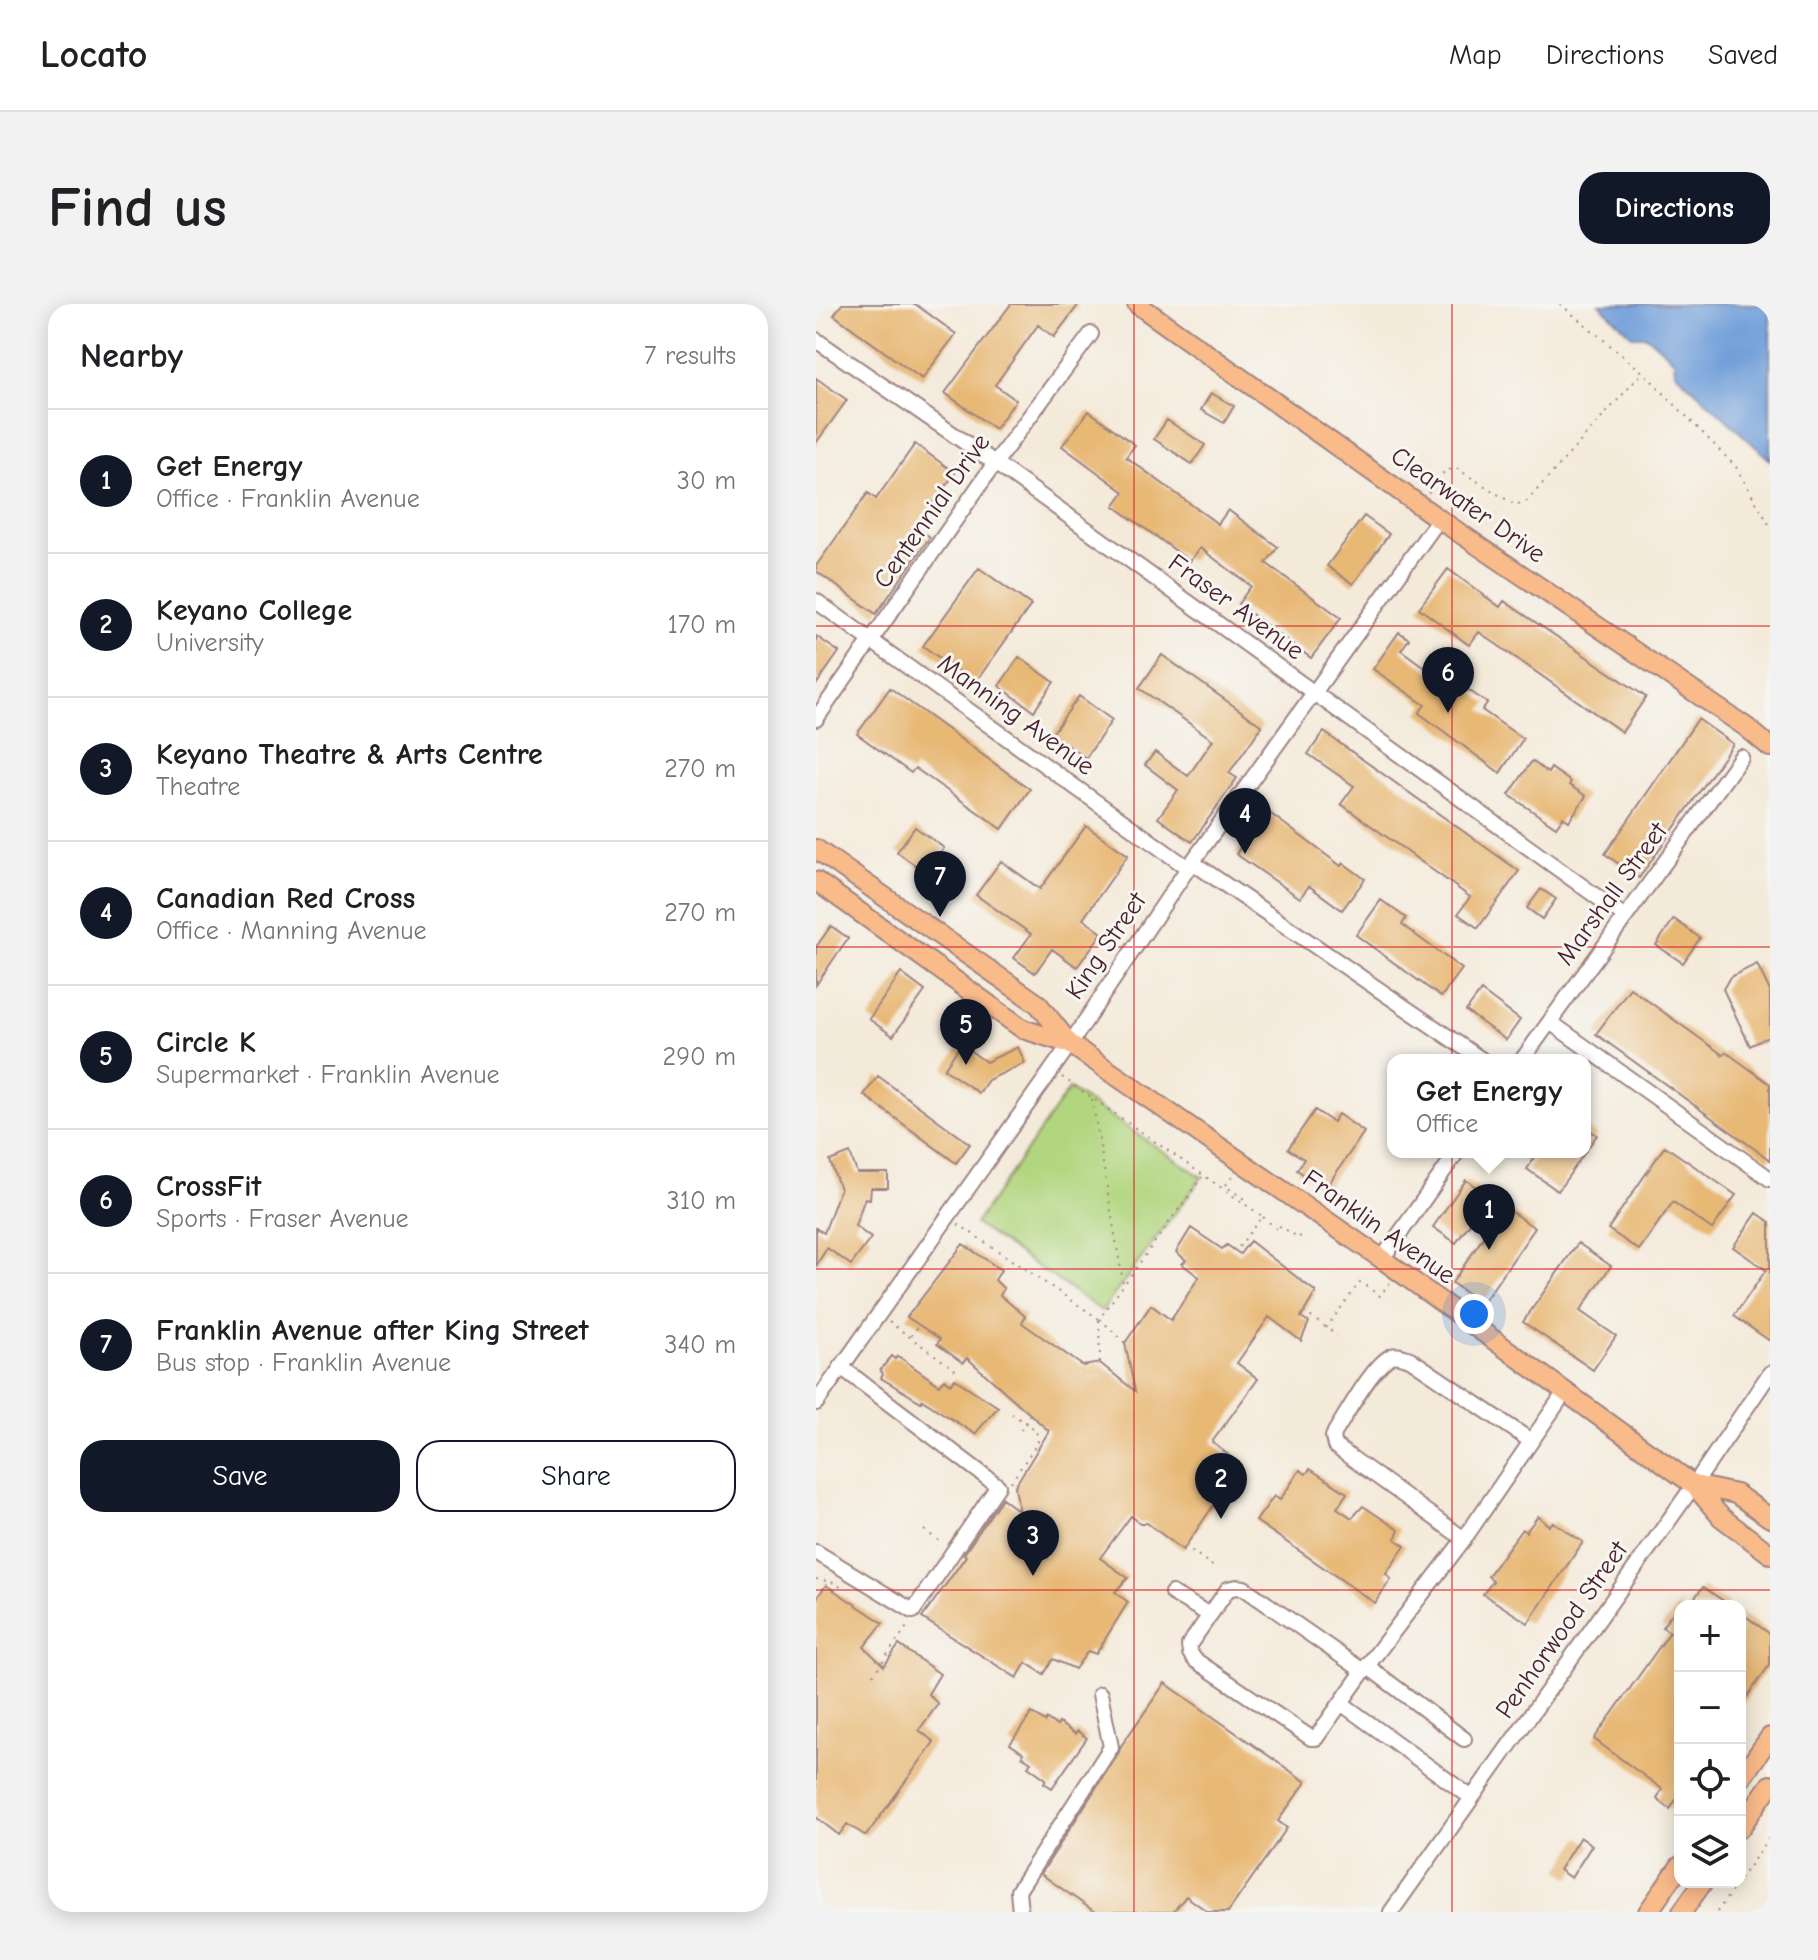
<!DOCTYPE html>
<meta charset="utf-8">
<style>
:root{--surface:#fff;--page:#f2f2f2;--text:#202124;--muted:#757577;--line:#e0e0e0;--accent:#111827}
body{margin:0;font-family:"Comic Neue",sans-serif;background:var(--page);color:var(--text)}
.controls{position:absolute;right:24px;bottom:24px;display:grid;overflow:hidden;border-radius:16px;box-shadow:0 4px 20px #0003}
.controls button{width:72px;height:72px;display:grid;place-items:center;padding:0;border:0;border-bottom:2px solid var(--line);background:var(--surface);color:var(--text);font:40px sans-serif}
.you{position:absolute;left:658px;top:1010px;width:28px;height:28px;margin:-20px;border:6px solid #fff;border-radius:50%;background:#1a73e8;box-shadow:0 0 0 12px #1a73e833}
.badge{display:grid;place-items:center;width:52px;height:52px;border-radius:50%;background:var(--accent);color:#fff;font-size:26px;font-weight:700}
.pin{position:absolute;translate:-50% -66px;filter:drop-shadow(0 2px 4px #0008)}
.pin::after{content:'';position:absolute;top:42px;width:28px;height:24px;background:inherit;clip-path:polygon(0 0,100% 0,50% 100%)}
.popup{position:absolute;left:571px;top:750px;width:204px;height:104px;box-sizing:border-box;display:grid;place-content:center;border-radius:16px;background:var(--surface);filter:drop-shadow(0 2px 6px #0005);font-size:26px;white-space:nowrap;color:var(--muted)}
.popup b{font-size:30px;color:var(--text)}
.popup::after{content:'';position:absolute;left:50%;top:100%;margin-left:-16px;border:16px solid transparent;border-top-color:var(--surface)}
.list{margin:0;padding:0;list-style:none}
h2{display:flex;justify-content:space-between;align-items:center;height:104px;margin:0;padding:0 32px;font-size:34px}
h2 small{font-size:26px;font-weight:400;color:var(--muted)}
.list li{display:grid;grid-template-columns:52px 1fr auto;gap:24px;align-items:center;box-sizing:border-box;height:144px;padding:0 32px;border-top:2px solid var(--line)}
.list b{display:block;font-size:30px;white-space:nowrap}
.list p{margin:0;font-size:26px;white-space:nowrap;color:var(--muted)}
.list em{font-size:26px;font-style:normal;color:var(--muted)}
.actions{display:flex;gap:16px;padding:24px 32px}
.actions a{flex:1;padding:18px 0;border:2px solid var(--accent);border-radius:24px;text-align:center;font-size:28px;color:var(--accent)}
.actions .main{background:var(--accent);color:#fff}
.icon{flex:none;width:44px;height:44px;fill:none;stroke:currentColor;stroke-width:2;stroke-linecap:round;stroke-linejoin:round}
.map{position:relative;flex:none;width:954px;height:1608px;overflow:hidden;border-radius:24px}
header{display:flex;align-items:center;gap:48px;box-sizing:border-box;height:112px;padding:0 40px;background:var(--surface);border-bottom:2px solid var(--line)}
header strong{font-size:38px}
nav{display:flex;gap:44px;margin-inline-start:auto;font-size:28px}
.intro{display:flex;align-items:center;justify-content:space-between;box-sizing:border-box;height:192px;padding:0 48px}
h1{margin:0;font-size:56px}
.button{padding:20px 36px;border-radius:24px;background:var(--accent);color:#fff;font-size:28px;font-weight:700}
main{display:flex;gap:48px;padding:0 48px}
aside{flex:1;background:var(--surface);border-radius:24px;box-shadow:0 4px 20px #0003}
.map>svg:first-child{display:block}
.green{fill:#b2d67f;stroke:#7e7a55;stroke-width:2}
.water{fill:#719fd9;stroke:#5e5f82;stroke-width:2}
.building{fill:#e8b874}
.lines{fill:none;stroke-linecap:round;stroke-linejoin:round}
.minor-casing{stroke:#9f8482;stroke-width:18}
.major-casing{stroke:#9f8482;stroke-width:22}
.path{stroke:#9f8482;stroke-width:2;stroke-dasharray:2 6;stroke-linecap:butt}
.minor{stroke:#fff;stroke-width:14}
.major{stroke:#fabb8b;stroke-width:18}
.grid{fill:none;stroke:#d62828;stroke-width:2;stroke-opacity:0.55}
.labels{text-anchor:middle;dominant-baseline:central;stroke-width:6;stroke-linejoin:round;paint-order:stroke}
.street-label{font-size:26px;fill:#4a1f2b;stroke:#f6f6f2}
</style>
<header>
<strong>Locato</strong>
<nav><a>Map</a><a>Directions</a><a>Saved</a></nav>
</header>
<div class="intro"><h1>Find us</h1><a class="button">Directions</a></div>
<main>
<aside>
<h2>Nearby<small>7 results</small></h2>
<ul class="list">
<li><span class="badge">1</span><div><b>Get Energy</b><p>Office · Franklin Avenue</p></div><em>30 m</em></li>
<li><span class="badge">2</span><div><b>Keyano College</b><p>University</p></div><em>170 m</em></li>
<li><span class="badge">3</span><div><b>Keyano Theatre &amp; Arts Centre</b><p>Theatre</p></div><em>270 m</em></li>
<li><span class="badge">4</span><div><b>Canadian Red Cross</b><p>Office · Manning Avenue</p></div><em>270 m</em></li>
<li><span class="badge">5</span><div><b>Circle K</b><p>Supermarket · Franklin Avenue</p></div><em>290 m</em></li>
<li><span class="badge">6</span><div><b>CrossFit</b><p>Sports · Fraser Avenue</p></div><em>310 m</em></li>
<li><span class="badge">7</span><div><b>Franklin Avenue after King Street</b><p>Bus stop · Franklin Avenue</p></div><em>340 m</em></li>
</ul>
<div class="actions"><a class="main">Save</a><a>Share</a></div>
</aside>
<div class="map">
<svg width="954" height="1608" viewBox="0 0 954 1608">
<rect width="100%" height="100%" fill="#f6f6f2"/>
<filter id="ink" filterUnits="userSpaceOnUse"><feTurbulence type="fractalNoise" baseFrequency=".0125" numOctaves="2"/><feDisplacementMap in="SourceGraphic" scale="16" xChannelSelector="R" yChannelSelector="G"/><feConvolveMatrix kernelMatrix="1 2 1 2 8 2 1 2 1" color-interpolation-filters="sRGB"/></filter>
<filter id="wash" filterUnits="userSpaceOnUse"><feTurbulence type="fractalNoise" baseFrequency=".006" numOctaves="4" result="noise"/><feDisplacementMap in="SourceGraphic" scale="32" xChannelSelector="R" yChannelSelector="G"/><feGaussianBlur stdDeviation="1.8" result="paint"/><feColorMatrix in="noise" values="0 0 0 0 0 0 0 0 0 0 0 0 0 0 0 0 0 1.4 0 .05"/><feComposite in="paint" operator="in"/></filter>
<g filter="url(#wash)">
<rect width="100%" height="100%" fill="#f4eada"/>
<!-- green -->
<path class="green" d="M253 785 386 873 286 1007 159 920Z"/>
<!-- water -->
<path class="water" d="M783 0H954V156L859 68 858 56 831 32H817Z"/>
<g id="blocks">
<!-- building -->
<path class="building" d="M26 0H99L140 30 106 75 18 11Z
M195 0H263L238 33 222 21 179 81 200 96 179 125 129 89Z
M0 74 31 96 0 139Z
M395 89 418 102 408 119 385 106Z
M273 107 319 141 310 153 402 220 412 206 462 243 450 259 525 314 495 354 422 300 435 282 384 244 374 257 298 202 308 188 246 142Z
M351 116 389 141 376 160 338 135Z
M99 140 139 169 100 223 114 233 60 310 0 267V262L52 189 60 195Z
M548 212 573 230 537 280 511 262Z
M163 264 215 301 159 379 107 342Z
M632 265 684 303 688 297 830 393 806 428 663 328 653 341 603 304Z
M583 328 593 335 585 346 630 379 634 373 671 399 666 406 707 435 684 469 603 409 609 401 557 365Z
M0 332 23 348 0 381Z
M346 351 446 422 413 469 421 474 376 538 342 514 362 486 329 461 339 448 372 472 397 436 323 384Z
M203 353 238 378 218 407 183 382Z
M74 384 214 485 186 525 99 464 95 469 41 430Z
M263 392 296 416 270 454 236 430Z
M882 415 917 440 823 574 789 550Z
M508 428 703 567 662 624 642 610 654 593 525 500 538 482 492 450Z
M716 457 732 469 735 464 755 478 753 481 770 492 753 517 747 513 740 523 693 491Z
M451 507 525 562 527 559 549 575 526 606 493 582 484 594 420 550Z
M270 522 312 551 267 615 286 629 261 663 236 645 219 669 198 654 215 630 160 591 185 557 224 585Z
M99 523 128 544 110 569 81 548Z
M725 585 740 595 726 615 711 604Z
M565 596 590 614 586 621 646 665 625 693 540 631Z
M858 615 884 634 867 659 840 641Z
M15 622 32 634 0 681V643Z
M941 660 954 687V732L934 742 907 685 914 673Z
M85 669 109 687 77 732 53 715Z
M814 684 907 751 910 748 954 780V856L780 730Z
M665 687 704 716 690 736 650 707Z
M145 740 170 758 202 743 209 759 172 776 163 789 128 765Z
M62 772 154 840 140 859 48 791Z
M499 806 517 818 522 810 548 828 509 885 481 866 488 855 472 845Z
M769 823 781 831 742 887 711 865 723 848H769Z
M849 842 920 891 896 925 857 898 823 946 792 925Z
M34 849 41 869H72V884H55L54 895 49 894 39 922 55 934 35 961 11 944 0 962V924L8 929 24 885 14 857Z
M650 876 673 892 640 939 617 923Z
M688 903 719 924 666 1000 636 979Z
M941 909 954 918V1037L918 1012 950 966 917 943Z
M375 924 406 945 411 941 424 950 434 937 500 988 485 1013 493 1018 485 1037 453 1013 421 1059 442 1075 396 1138 425 1161 367 1246 331 1219H324L315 1212 284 1254 312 1274 299 1288 312 1298 280 1350 272 1347 259 1365 237 1355 228 1370 210 1359 201 1374 106 1314 150 1252 148 1250 186 1194 203 1207 199 1182 233 1127 151 1054 147 1059 121 1040 124 1035 91 1013 147 940 185 966 179 976 188 985 184 991 209 1012 206 1019 267 1062 284 1059 319 1087 309 1039 335 1001 355 1016 383 973 366 960 370 956 360 948Z
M762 939 795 962 764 1007 800 1032 777 1066 707 1018Z
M76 1052 79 1055 82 1052 123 1081 128 1075 134 1080 139 1075 182 1103 159 1130 106 1096 105 1098 65 1074 67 1070 64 1066Z
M494 1165 531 1189 521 1204 536 1214 547 1202 583 1226 579 1235 589 1242 570 1270 575 1275 559 1299 440 1217 458 1192 464 1196 484 1166 490 1170Z
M722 1212 733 1222 737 1218 767 1238 712 1319 667 1290 677 1277 672 1272 706 1225 710 1228Z
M10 1281 67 1319 48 1343 68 1362 83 1341 124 1370 112 1390 122 1400 103 1426 118 1438 50 1532 31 1520 23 1531 0 1513V1295Z
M887 1283 915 1302H872Z
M864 1299V1490L854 1505 841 1495 846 1485 778 1435 854 1328 846 1323Z
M924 1308 954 1330V1360L924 1403Z
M349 1379 490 1478 462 1517 471 1524 412 1608H392L370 1592 357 1608H279L225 1570 303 1448 305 1442Z
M216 1409 229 1418 231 1415 241 1422 243 1419 259 1430 261 1427 271 1434 236 1484 228 1479 230 1475 212 1462 215 1458 206 1452 207 1449 194 1440Z
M764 1533 776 1541 755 1574 743 1566Z"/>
</g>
</g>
<g filter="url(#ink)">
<use href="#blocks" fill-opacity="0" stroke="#9f8482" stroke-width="2"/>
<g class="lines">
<!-- minor casing -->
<g class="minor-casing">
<path id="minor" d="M0 36 179 159 809 613
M0 297 372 564
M0 415 179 159 275 30
M376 558 666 756
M734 718 954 875
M706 756 925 453
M566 955 641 848
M0 1099 254 740 372 564 623 215
M648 1235 519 1142 517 1133 519 1128C530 1111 558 1059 576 1052 582 1050 588 1053 594 1055L715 1137
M0 1248 97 1307 182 1182 25 1063
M356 1289 394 1311
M551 1362 648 1435
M547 1367 428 1284 421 1283 412 1285 373 1341 374 1349 379 1356 495 1434H500L551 1362 648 1235 749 1088
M525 1399 656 1494
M204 1608 202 1587 295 1443 284 1390
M575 1608 878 1181 954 1069"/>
</g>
<!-- major casing -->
<g class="major-casing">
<path id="major" d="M321 0 623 215 930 423 954 443
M0 545 222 700 254 740 566 955 878 1181 905 1213 954 1250
M0 577 207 725 254 740
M878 1181 920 1190 954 1214
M924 1476 954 1433
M924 1524 954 1481
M832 1608 864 1562
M866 1608 887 1578"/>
</g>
<!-- path -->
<path class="path" d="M744 0 829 70 920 163 954 222
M612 189 629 167 640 164 699 201 711 197 826 69
M246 773 446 912 420 947
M276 795 307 978
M416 873 409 882 427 894 424 897
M447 913 461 925 462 921 483 934 486 929
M142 920 283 1015 386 873
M488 1008 521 1031
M284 1015 309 1039
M283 1016 284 1059
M73 1018 141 1067
M510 1024 544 978 564 992 574 978
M95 1032 103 1021
M205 1126 213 1111
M195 1178 222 1138 220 1126 196 1110
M108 1226 126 1239
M369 1242 398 1263
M0 1275 16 1278 28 1285
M57 1371 93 1320
M924 1575 954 1533
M901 1608 922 1578"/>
<!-- minor -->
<use href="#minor" class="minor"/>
<!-- major -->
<use href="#major" class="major"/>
</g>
</g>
<!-- grid -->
<path class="grid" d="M318 0V1608M636 0V1608M0 322H954M0 643H954M0 965H954M0 1286H954"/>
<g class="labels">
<!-- street labels -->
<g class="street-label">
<text transform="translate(652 201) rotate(35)">Clearwater Drive</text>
<text transform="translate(116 207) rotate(-55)">Centennial Drive</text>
<text transform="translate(420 303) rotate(36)">Fraser Avenue</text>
<text transform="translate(200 411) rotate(36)">Manning Avenue</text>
<text transform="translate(796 590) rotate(-54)">Marshall Street</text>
<text transform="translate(290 642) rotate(-56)">King Street</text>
<text transform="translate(563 923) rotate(35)">Franklin Avenue</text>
<text transform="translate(746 1326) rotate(-55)">Penhorwood Street</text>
</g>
</g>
</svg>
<div class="controls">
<button>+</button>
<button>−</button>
<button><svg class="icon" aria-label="locate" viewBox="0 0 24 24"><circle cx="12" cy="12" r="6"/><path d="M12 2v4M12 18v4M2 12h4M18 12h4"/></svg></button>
<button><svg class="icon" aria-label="layers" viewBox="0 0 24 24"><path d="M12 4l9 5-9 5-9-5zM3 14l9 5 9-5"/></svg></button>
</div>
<div class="you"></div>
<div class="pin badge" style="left:673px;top:946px">1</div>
<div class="popup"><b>Get Energy</b>Office</div>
<div class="pin badge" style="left:405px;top:1215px">2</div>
<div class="pin badge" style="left:217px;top:1272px">3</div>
<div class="pin badge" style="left:429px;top:550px">4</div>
<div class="pin badge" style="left:150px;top:761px">5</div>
<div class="pin badge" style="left:632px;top:409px">6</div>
<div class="pin badge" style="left:124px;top:613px">7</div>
</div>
</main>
